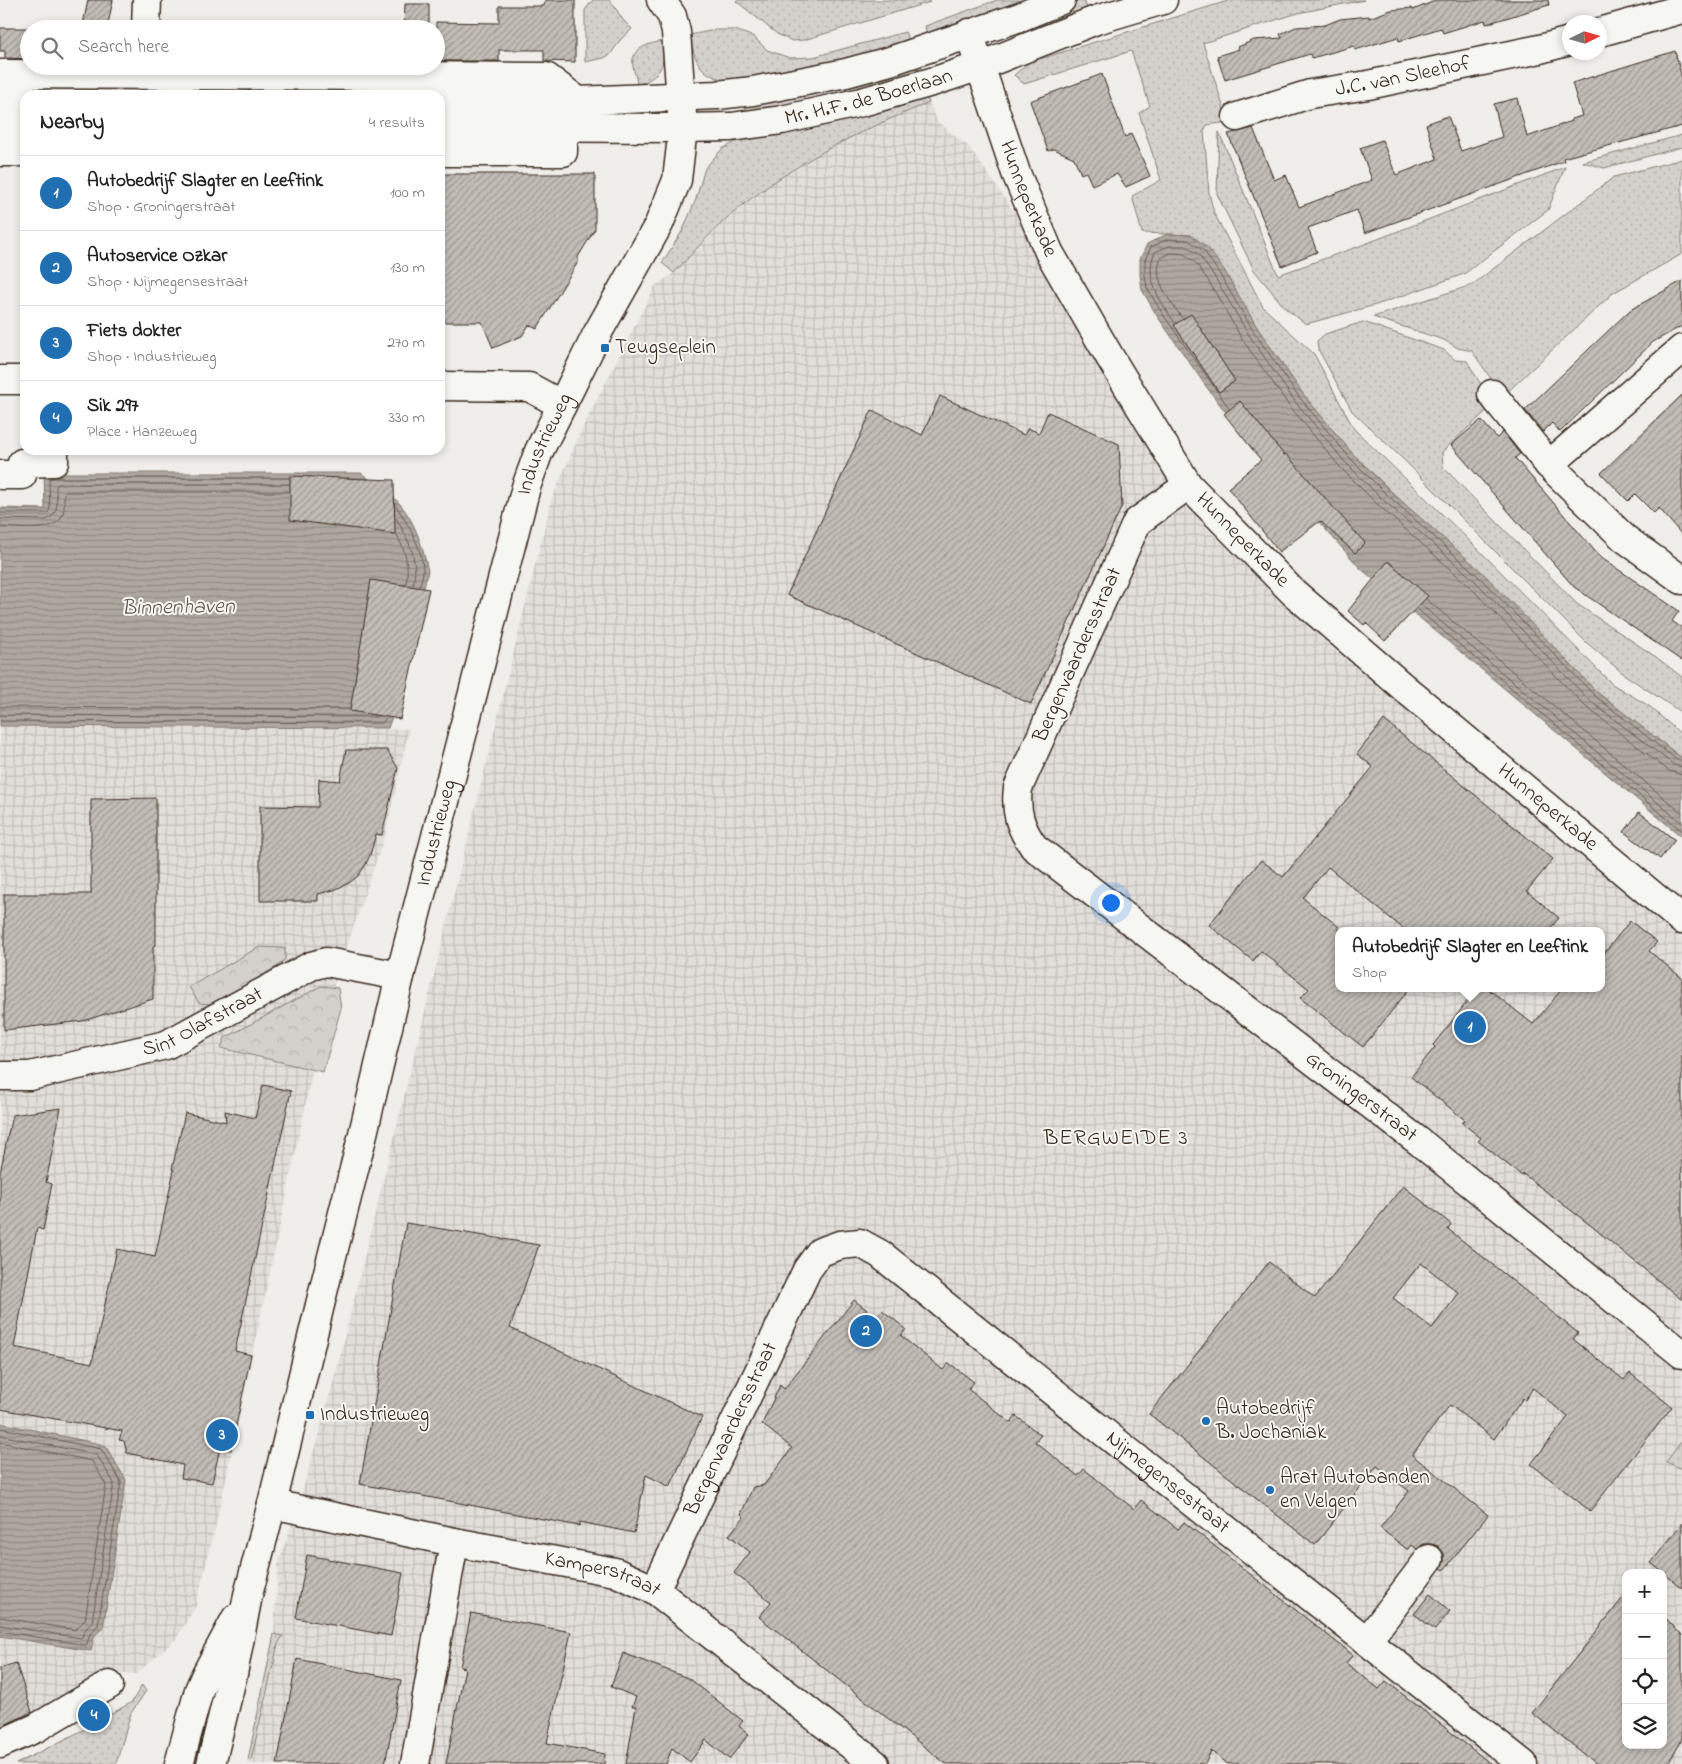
<!DOCTYPE html>
<meta charset="utf-8">
<style>
:root{--surface:#fff;--page:#f2f2f2;--text:#222;--muted:#767676;--line:#e0e0e0;--accent:#1f6fb2}
body{margin:0;font-family:"Indie Flower",sans-serif;background:var(--page);color:var(--text)}
.controls{position:absolute;right:15px;bottom:15px;display:grid;overflow:hidden;border-radius:10px;box-shadow:0 2px 8px #0003}
.controls button{width:45px;height:45px;display:grid;place-items:center;padding:0;border:0;border-bottom:1px solid var(--line);background:var(--surface);color:var(--text);font:25px sans-serif}
.compass{position:absolute;left:1562px;top:15px;width:45px;height:45px;border-radius:50%;background:var(--surface);box-shadow:0 2px 8px #0003;rotate:85deg}
.you{position:absolute;left:1110px;top:902px;width:18px;height:18px;margin:-12px;border:4px solid #fff;border-radius:50%;background:#1a73e8;box-shadow:0 0 0 8px #1a73e833}
.badge{display:grid;place-items:center;width:32px;height:32px;border-radius:50%;background:var(--accent);color:#fff;font-size:16px;font-weight:700}
.pin{position:absolute;translate:-50% -50%;border:2px solid #fff;box-shadow:0 1px 5px #0006}
.popup{position:absolute;left:1335px;top:927px;width:270px;height:65px;box-sizing:border-box;display:grid;place-content:center;border-radius:10px;background:var(--surface);filter:drop-shadow(0 1px 4px #0005);font-size:16px;white-space:nowrap;color:var(--muted)}
.popup b{font-size:19px;color:var(--text)}
.popup::after{content:'';position:absolute;left:50%;top:100%;margin-left:-10px;border:10px solid transparent;border-top-color:var(--surface)}
.list{margin:0;padding:0;list-style:none}
h2{display:flex;justify-content:space-between;align-items:center;height:65px;margin:0;padding:0 20px;font-size:21px}
h2 small{font-size:16px;font-weight:400;color:var(--muted)}
.list li{display:grid;grid-template-columns:32px 1fr auto;gap:15px;align-items:center;box-sizing:border-box;height:75px;padding:0 20px;border-top:1px solid var(--line)}
.list b{display:block;font-size:19px;white-space:nowrap}
.list p{margin:0;font-size:16px;white-space:nowrap;color:var(--muted)}
.list em{font-size:16px;font-style:normal;color:var(--muted)}
.icon{flex:none;width:28px;height:28px;fill:none;stroke:currentColor;stroke-width:2;stroke-linecap:round;stroke-linejoin:round}
.map{position:relative;flex:none;width:1682px;height:1764px;overflow:hidden}
.search{position:absolute;background:var(--surface);box-shadow:0 2px 8px #0003;left:20px;top:20px;width:425px;height:55px;display:flex;align-items:center;gap:12px;box-sizing:border-box;padding:0 18px;border-radius:28px;color:var(--muted);font-size:19px}
.panel{position:absolute;background:var(--surface);box-shadow:0 2px 8px #0003;left:20px;top:90px;width:425px;height:365px;border-radius:15px}
.map>svg:first-child{display:block}
.industrial{fill:url(#industrial-grid);fill-rule:evenodd}
.grass{fill:url(#grass-dots);stroke:#887e75}
.forest{fill:url(#forest-crowns);stroke:#887e75}
.water{fill:url(#water-rules);stroke:#81766d}
.lines{fill:none;stroke-linecap:round;stroke-linejoin:round}
.shore{stroke:#695c52;stroke-width:1}
.building{fill:url(#building-hatch);stroke:#3b2a1e;fill-rule:evenodd}
.minor-casing{stroke:#3b2a1e;stroke-width:31}
.minor{stroke:#f6f6f2;stroke-width:28}
.poi-dot{fill:#1f6fb2;stroke:#f6f6f2;stroke-width:2}
.labels{text-anchor:middle;dominant-baseline:central;stroke-width:4;stroke-linejoin:round;paint-order:stroke}
.street-label{font-size:21px;fill:#3b2a1e;stroke:#f6f6f2}
.poi-label{font-size:21px;fill:#3b2a1e;stroke:#f6f6f2;text-anchor:start}
.water-label{font-size:22px;font-style:italic;fill:#64564c;stroke:#f6f6f2}
.neighbourhood-label{font-size:22px;letter-spacing:1px;fill:#3b2a1e;stroke:#f6f6f2}
</style>
<div class="map">
<svg width="1682" height="1764" viewBox="0 0 1682 1764">
<defs>
<pattern id="industrial-grid" width="8" height="8" patternUnits="userSpaceOnUse" patternTransform="scale(1.25)"><rect width="8" height="8" fill="#e2dfdb"/><path d="M0 4h8M4 0v8" fill="none" stroke="#c3c0bc"/></pattern>
<pattern id="grass-dots" width="8" height="8" patternUnits="userSpaceOnUse" patternTransform="scale(1.25)"><rect width="8" height="8" fill="#d4d1cc"/><path d="M2 2h.1M6 6h.1" fill="none" stroke="#b7b4af" stroke-width="1.8" stroke-linecap="round"/></pattern>
<pattern id="forest-crowns" width="20" height="18" patternUnits="userSpaceOnUse" patternTransform="scale(1.25)"><rect width="20" height="18" fill="#d4d1cc"/><path d="M2 6a3 3 0 1 1 6 0M12 15a3 3 0 1 1 6 0" fill="none" stroke="#b7b4af"/></pattern>
<pattern id="water-rules" width="6" height="5" patternUnits="userSpaceOnUse" patternTransform="scale(1.25)"><rect width="6" height="5" fill="#afa8a1"/><path d="M0 2.5h6" fill="none" stroke="#908983"/></pattern>
<pattern id="building-hatch" width="6" height="6" patternUnits="userSpaceOnUse" patternTransform="scale(1.25)"><rect width="6" height="6" fill="#c2bdb7"/><path d="M-1 1l2-2M0 6l6-6M5 7l2-2" fill="none" stroke="#9f9a94"/></pattern>
</defs>
<rect width="100%" height="100%" fill="#efeeea"/>
<filter id="ink" filterUnits="userSpaceOnUse"><feTurbulence type="fractalNoise" baseFrequency=".02" numOctaves="2"/><feDisplacementMap in="SourceGraphic" scale="10" xChannelSelector="R" yChannelSelector="G"/><feConvolveMatrix kernelMatrix="1 2 1 2 8 2 1 2 1" color-interpolation-filters="sRGB"/></filter>
<g filter="url(#ink)">
<!-- industrial -->
<path class="industrial" d="M929 103 938 122 970 148 1020 220 1142 441 1206 527 1267 587 1332 648 1682 939V1764H247L274 1634 278 1565 304 1486 337 1368 551 501 581 431 655 286 674 273 726 219 769 185 819 153 877 123ZM1339 931H1601V988H1339ZM1626 1573H1663V1745H1626Z
M0 726 409 729 386 832 326 1008 220 1507 196 1606 176 1639 136 1674H106L0 1740V1636L91 1651 94 1636 105 1445 0 1423Z"/>
<!-- grass -->
<path class="grass" d="M593 0H610L623 20 632 29 620 40 611 54 604 58 585 62V10Z
M737 0H926L930 2 804 40 792 41 777 34 736 1Z
M997 0H1048L1021 10 985 14 927 36 925 26Z
M1080 0H1084L1088 11 1019 38 1014 27Z
M1231 0H1364L1298 13 1203 43 1228 122 1207 125 1204 131 1209 193 1214 213 1263 307 1314 354 1354 429 1472 543 1612 684 1649 706 1682 735V758L1598 693 1353 454 1303 394 1258 329 1224 270 1191 235 1142 233 1132 196 1161 180 1139 113 1150 106 1131 51 1024 84 1014 75 1030 62Z
M715 30H735L754 37 767 50 790 58 813 57 905 32 909 41 852 59 731 82C701 75 695 65 690 35Z
M662 41C667 65 660 77 637 85 637 78 634 73 633 66 630 48 649 44 662 41Z
M917 66 920 80 746 119 745 106 842 89Z
M925 91 929 103C855 132 788 166 727 218 708 235 691 255 674 273L662 263 683 230 696 199 705 168 722 149 748 136Z
M1219 132 1278 275 1357 247 1565 167 1548 210 1464 274 1379 304 1306 324 1285 308 1254 270 1217 194Z
M1682 135V147L1604 168 1583 162Z
M1682 159V254L1613 293 1503 396 1472 351 1458 348 1444 340 1373 317 1472 285 1614 177Z
M1363 322 1444 350 1455 360 1467 361 1493 405 1442 452 1443 467 1577 604 1656 657 1682 677V713L1625 675 1587 643 1406 462 1352 411 1318 349 1317 341 1325 334Z
M1682 1441V1471L1680 1468 1666 1462Z
M274 1634 283 1636 278 1644 251 1760H248Z
M142 1685 146 1691 131 1713 116 1764H16L81 1731 132 1702Z"/>
<!-- forest -->
<path class="forest" d="M259 947 285 948V959L278 966 214 1004 199 1003 189 987Z
M321 986 338 988 341 1008 323 1072 221 1048 225 1038Z"/>
<!-- water -->
<path class="water" d="M1167 234 1191 235 1208 248 1224 270 1258 329 1303 394 1353 454 1389 490 1482 572 1598 693 1682 758V837L1360 568 1253 448 1205 385 1157 316 1142 290 1140 275V259L1147 244Z
M44 473H361C373 482 391 493 400 504 416 523 423 548 428 571L397 703 388 728 0 726V508L45 509Z
M0 1423 105 1445 126 1480 103 1628 94 1636 91 1651 0 1636Z"/>
<g class="lines">
<!-- shore -->
<path class="shore" d="M1182 318C1171 302 1151 279 1161 258L1171 253 1184 254 1194 261 1208 280 1242 339 1288 404 1339 466 1376 503 1469 586 1585 706 1669 771 1682 775
M1175 323C1161 302 1143 278 1155 252L1169 246H1186L1199 255 1214 276 1249 335 1294 400 1344 461 1381 498 1474 580 1590 701 1674 765 1682 767
M1229 408 1162 313 1147 288 1145 275V260L1151 247 1168 239 1188 240 1204 251 1219 273 1254 332 1299 397 1349 457 1385 493 1478 576 1595 696 1677 760 1682 761
M396 506C408 524 423 549 423 571 423 576 421 582 419 586
M0 513H48L50 508 49 480 51 478H289
M396 518C409 540 419 560 413 585
M0 519 44 520C61 517 56 499 56 486L58 484H289
M0 527C17 527 56 535 63 514 65 508 64 500 64 494L66 492H289
M396 533C405 550 410 565 406 584
M1426 599 1682 813
M1421 605 1682 823
M1417 609 1682 831
M0 707 349 709
M0 715 378 717
M0 721 382 723 386 718
M0 1428 101 1449 121 1482 98 1625 90 1634 87 1644 85 1645 0 1631
M0 1435 97 1455 114 1483 92 1622 85 1630 82 1637 80 1638 0 1625
M0 1442 92 1461 106 1485 85 1620 75 1630 0 1617"/>
</g>
<!-- building -->
<path class="building" d="M88 0H113L107 29H82Z
M545 0H575V62L544 61V50H499V61H436V22L499 23V6H544Z
M1437 0H1548L1549 5 1486 24 1485 20 1443 33 1441 28 1399 41 1398 37 1355 50 1354 46 1312 58 1310 54 1225 80 1217 56 1239 49 1238 47 1254 40 1282 38 1280 34 1296 27 1325 25 1340 19 1369 16V18L1391 10 1412 8 1413 10Z
M405 4H429V29H404Z
M0 28H29V59L5 58V51H0Z
M1675 51 1682 78V126L1563 158 1564 161 1365 233 1357 210 1308 228 1317 252 1282 266 1228 134 1253 128 1274 180 1286 175 1299 207 1372 180 1360 148 1382 140 1396 175 1437 159 1426 124 1448 116 1461 151 1502 137 1494 104 1517 98 1527 137 1572 121 1571 119 1582 116 1572 83Z
M1102 74 1125 137 1131 134 1150 176 1126 187 1117 174 1092 185 1086 172 1081 174 1074 158 1054 149 1048 151 1030 101Z
M440 174H595V229L578 257V262L537 329 529 325 522 336 493 348 482 322H440Z
M1682 281V326L1653 342 1560 432 1552 423 1543 432 1525 410 1630 310Z
M1191 314 1235 381 1219 392 1174 325Z
M1682 395V535L1659 508 1654 513 1635 494 1628 501 1601 473Z
M940 396 1024 435 1028 428 1039 433 1048 412 1119 444 1122 506 1031 704 787 595 872 410 922 435Z
M1240 401 1284 455 1286 454 1365 543 1355 553 1320 521 1279 552 1228 488 1261 460 1224 414Z
M1481 420 1497 438 1503 432 1520 454 1515 458 1600 557 1679 611 1672 621 1682 628V661L1574 587 1451 445Z
M290 476 394 480 395 534 290 520Z
M1388 561 1428 596 1385 641 1366 623 1364 625 1348 611Z
M371 580 429 589 400 719 350 711Z
M1384 720 1553 859 1527 891 1559 918 1548 931H1406L1328 867 1303 898 1339 927V988H1410L1363 1047 1300 998 1309 989 1261 951 1253 961 1209 925 1261 860 1283 877 1373 767 1357 754Z
M346 750H387L398 768 382 835 376 834 370 855 365 866 358 876 349 883 334 890 318 894V901H260V806L318 807 319 779 340 781Z
M156 798V945L153 946V999L83 1021 4 1030V894H91V799Z
M1639 812 1675 840 1660 859 1624 832Z
M1630 921 1657 942 1649 951 1682 978V1300L1589 1224 1523 1174 1522 1176 1478 1141 1481 1138 1462 1123 1465 1120 1411 1077 1435 1047 1433 1045 1478 988H1487L1533 1024 1563 988H1601V957Z
M263 1085 291 1091 235 1351 251 1355 231 1450 220 1448 212 1483 181 1478 183 1465 127 1453 124 1441 119 1440 122 1431 0 1409V1173L12 1115 61 1108 46 1182 52 1184 43 1230 37 1228 14 1347 92 1363 117 1249 155 1257 174 1170 172 1169 185 1113 226 1122 225 1111 255 1118Z
M1403 1186 1451 1224 1448 1229 1578 1333 1573 1339 1624 1380 1630 1373 1672 1407 1590 1511 1531 1464 1568 1417 1533 1388 1525 1400 1523 1398 1494 1439 1450 1405 1412 1455 1488 1515 1444 1570 1441 1568 1444 1561V1553L1438 1546 1431 1544H1423L1417 1549 1412 1545 1408 1550 1380 1528 1409 1491 1377 1466 1315 1545 1149 1414 1269 1262 1315 1298ZM1421 1263 1459 1293 1432 1328 1393 1298Z
M406 1223 539 1245 510 1328 702 1417 670 1487 646 1475 634 1533 580 1522 579 1526 360 1484Z
M854 1300 876 1317 882 1310 906 1329 901 1336 943 1370 949 1363 974 1382 968 1389 1011 1423 1016 1416 1041 1435 1035 1442 1078 1476 1084 1469 1134 1509 1141 1500 1178 1529 1184 1522 1353 1655 1346 1663 1379 1689 1386 1681 1491 1764H1228L1211 1751 1205 1764H946L759 1617 771 1602 734 1573 750 1552 729 1535 744 1517 741 1514 753 1487 764 1485 792 1448 762 1424 780 1385 784 1389Z
M1682 1523V1588L1651 1563Z
M307 1555 403 1573 391 1636 296 1618Z
M1430 1594 1450 1611 1435 1630 1414 1614Z
M1626 1594V1745H1663V1615L1682 1636V1740L1668 1764H1597L1532 1713Z
M471 1613 571 1632 547 1743 605 1754 604 1764H446L465 1668 460 1667Z
M623 1653 690 1679 743 1721 739 1726 749 1734 729 1759 706 1740 690 1762 672 1748 666 1764H626L636 1707H632L636 1697 611 1687Z
M297 1659 401 1680 385 1764H277Z
M16 1663 32 1712 0 1727V1668Z"/>
<g class="lines">
<!-- minor casing -->
<g class="minor-casing">
<g id="minor">
<path d="M146 29 147 0"/>
<path d="M1600 32 1682 9"/>
<path id="s1" d="M969 33 1016 173 1049 252 1111 359 1188 485 1293 592 1403 687 1682 920"/>
<path d="M0 74 546 77 578 101"/>
<path d="M0 99H25"/>
<path d="M440 101H578L717 95 753 91 846 73 890 61 1020 17 1061 0"/>
<path id="s2" d="M1237 117 1310 94 1368 85 1540 49 1570 41"/>
<path d="M0 125H25"/>
<path id="s3" d="M440 127 683 128 731 127 782 120 862 102 935 81 980 66 1096 20 1163 0"/>
<path d="M0 152H25"/>
<path d="M440 152H563V127"/>
<path d="M1682 349 1549 465 1624 538 1682 580"/>
<path d="M0 380H25"/>
<path d="M440 386 529 387 562 405"/>
<path d="M1492 394 1549 465"/>
<path d="M0 475H22V463L54 462V450"/>
<path id="s4" d="M1188 485 1137 522 1018 788C1015 811 1020 828 1034 847L1421 1143 1682 1354"/>
<path id="s5" d="M0 1076H30L166 1045 311 966 326 962 400 976"/>
<path id="s6" d="M272 1504 454 1542 615 1572 655 1590 875 1764"/>
<path id="s7" d="M655 1590 807 1270 820 1252 840 1245 860 1243 880 1254 1321 1605 1523 1764"/>
<path d="M1367 1641 1429 1559"/>
<path d="M0 1744 36 1728 109 1685"/>
<path d="M179 1764 199 1690 206 1674 236 1618"/>
<path id="s8" d="M211 1764 233 1674 248 1595 272 1504 325 1284 362 1138 400 976 526 487 539 451 562 405 597 334 659 224 677 180 683 128 676 32 672 16 661 0"/>
<path d="M415 1764 454 1542"/>
</g>
</g>
<!-- minor -->
<use href="#minor" class="minor"/>
</g>
</g>
<!-- markers -->
<g class="poi-dot">
<rect x="600" y="343" width="10" height="10" rx="2.5"/>
<rect x="305" y="1410" width="10" height="10" rx="2.5"/>
<circle cx="1206" cy="1421" r="5"/>
<circle cx="1270" cy="1490" r="5"/>
</g>
<g class="labels">
<!-- street labels -->
<g class="street-label">
<text stroke="none"><textPath href="#s2" startOffset="171">J.C. van Sleehof</textPath></text>
<text stroke="none"><textPath href="#s3" startOffset="432">Mr. H.F. de Boerlaan</textPath></text>
<text stroke="none"><textPath href="#s1" startOffset="176">Hunneperkade</textPath></text>
<text stroke="none"><textPath href="#s8" startOffset="1362">Industrieweg</textPath></text>
<text stroke="none"><textPath href="#s1" startOffset="582">Hunneperkade</textPath></text>
<text transform="translate(1078 655) rotate(-66)">Bergenvaardersstraat</text>
<text stroke="none"><textPath href="#s1" startOffset="988">Hunneperkade</textPath></text>
<text stroke="none"><textPath href="#s8" startOffset="958">Industrieweg</textPath></text>
<text stroke="none"><textPath href="#s5" startOffset="212">Sint Olafstraat</textPath></text>
<text stroke="none"><textPath href="#s4" startOffset="829">Groningerstraat</textPath></text>
<text stroke="none"><textPath href="#s7" startOffset="178">Bergenvaardersstraat</textPath></text>
<text stroke="none"><textPath href="#s7" startOffset="808">Nijmegensestraat</textPath></text>
<text stroke="none"><textPath href="#s6" startOffset="338">Kamperstraat</textPath></text>
</g>
<!-- poi labels -->
<g class="poi-label">
<text x="615" y="348">Teugseplein</text>
<text x="1216" y="1409">Autobedrijf<tspan x="1216" dy="24">B. Jochaniak</tspan></text>
<text x="320" y="1415">Industrieweg</text>
<text x="1280" y="1478">Arat Autobanden<tspan x="1280" dy="24">en Velgen</tspan></text>
</g>
<!-- water labels -->
<g class="water-label">
<text transform="translate(178 608) rotate(-1)">Binnenhaven</text>
</g>
<!-- neighbourhood labels -->
<g class="neighbourhood-label">
<text x="1116" y="1139">BERGWEIDE 3</text>
</g>
</g>
</svg>
<div class="controls">
<button>+</button>
<button>−</button>
<button><svg class="icon" aria-label="locate" viewBox="0 0 24 24"><circle cx="12" cy="12" r="6"/><path d="M12 2v4M12 18v4M2 12h4M18 12h4"/></svg></button>
<button><svg class="icon" aria-label="layers" viewBox="0 0 24 24"><path d="M12 4l9 5-9 5-9-5zM3 14l9 5 9-5"/></svg></button>
</div>
<svg class="compass" viewBox="-18 -18 36 36"><path d="M0-13l5 13h-10z" fill="#e53935"/><path d="M0 13l5-13h-10z" fill="#767676"/></svg>
<div class="you"></div>
<div class="pin badge" style="left:1470px;top:1027px">1</div>
<div class="popup"><b>Autobedrijf Slagter en Leeftink</b>Shop</div>
<div class="pin badge" style="left:866px;top:1331px">2</div>
<div class="pin badge" style="left:222px;top:1435px">3</div>
<div class="pin badge" style="left:94px;top:1715px">4</div>
<div class="search"><svg class="icon" aria-label="search" viewBox="0 0 24 24"><circle cx="10" cy="10" r="6"/><path d="M15 15l6 6"/></svg>Search here</div>
<section class="panel">
<h2>Nearby<small>4 results</small></h2>
<ul class="list">
<li><span class="badge">1</span><div><b>Autobedrijf Slagter en Leeftink</b><p>Shop · Groningerstraat</p></div><em>100 m</em></li>
<li><span class="badge">2</span><div><b>Autoservice Ozkar</b><p>Shop · Nijmegensestraat</p></div><em>130 m</em></li>
<li><span class="badge">3</span><div><b>Fiets dokter</b><p>Shop · Industrieweg</p></div><em>270 m</em></li>
<li><span class="badge">4</span><div><b>Sik 297</b><p>Place · Hanzeweg</p></div><em>330 m</em></li>
</ul>
</section>
</div>
